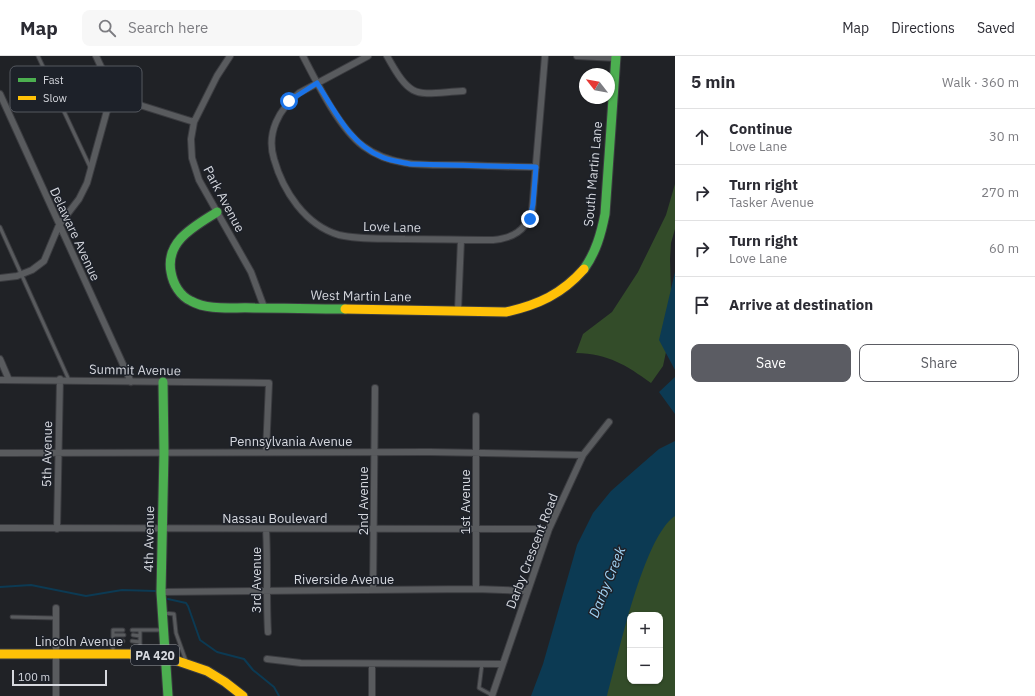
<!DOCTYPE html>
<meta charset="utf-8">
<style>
:root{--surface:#fff;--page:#f7f7f7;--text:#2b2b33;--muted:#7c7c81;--line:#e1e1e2;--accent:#5b5c63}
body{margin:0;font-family:"IBM Plex Sans",sans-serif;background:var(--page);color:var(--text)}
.controls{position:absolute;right:12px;bottom:12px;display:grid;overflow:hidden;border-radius:8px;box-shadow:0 1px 3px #0004}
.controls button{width:36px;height:36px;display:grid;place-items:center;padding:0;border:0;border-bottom:1px solid var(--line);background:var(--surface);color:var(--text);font:20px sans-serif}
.compass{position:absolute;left:579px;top:12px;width:36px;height:36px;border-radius:50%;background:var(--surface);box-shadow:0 1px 3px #0004;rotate:301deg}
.scale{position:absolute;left:12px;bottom:10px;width:95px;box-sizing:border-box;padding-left:4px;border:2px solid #d6d8de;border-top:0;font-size:11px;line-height:14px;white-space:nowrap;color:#d6d8de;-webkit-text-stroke:3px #1d2129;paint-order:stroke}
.stop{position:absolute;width:12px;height:12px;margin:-9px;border:3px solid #1a73e8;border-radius:50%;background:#fff}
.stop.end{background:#1a73e8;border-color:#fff;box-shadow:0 1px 4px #0008}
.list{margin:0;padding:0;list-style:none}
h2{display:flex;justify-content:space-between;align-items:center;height:52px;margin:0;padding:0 16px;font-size:17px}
h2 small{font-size:13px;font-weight:400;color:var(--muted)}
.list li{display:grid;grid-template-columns:26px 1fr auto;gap:12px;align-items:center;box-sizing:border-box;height:56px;padding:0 16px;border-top:1px solid var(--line)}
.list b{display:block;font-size:15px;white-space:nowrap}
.list p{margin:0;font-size:13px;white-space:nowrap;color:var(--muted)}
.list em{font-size:13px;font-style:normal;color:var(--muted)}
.actions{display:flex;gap:8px;padding:12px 16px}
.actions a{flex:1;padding:9px 0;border:1px solid var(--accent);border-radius:8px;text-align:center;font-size:14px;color:var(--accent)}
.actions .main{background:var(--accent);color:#fff}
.icon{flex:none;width:22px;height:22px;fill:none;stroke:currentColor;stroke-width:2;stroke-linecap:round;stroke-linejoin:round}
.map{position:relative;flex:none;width:675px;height:640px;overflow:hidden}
header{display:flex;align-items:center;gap:24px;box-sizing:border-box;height:56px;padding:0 20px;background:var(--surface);border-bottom:1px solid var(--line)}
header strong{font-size:19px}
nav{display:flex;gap:22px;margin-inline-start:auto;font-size:14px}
.search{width:280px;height:36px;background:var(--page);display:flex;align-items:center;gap:10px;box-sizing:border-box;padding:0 14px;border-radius:8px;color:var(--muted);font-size:15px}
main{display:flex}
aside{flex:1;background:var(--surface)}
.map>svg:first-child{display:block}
.green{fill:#334c29;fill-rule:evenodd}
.water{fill:#0c3a53}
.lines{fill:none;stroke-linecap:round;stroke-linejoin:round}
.stream{stroke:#0c3a53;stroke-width:2}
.lane-casing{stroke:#3b3c40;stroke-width:5}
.street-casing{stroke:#3b3c40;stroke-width:8}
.fast-casing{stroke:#3b3c40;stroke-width:11}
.slow-casing{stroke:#3b3c40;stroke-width:11}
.lane{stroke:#595b5e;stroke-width:3}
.street{stroke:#595b5e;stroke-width:6}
.fast{stroke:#4caf50;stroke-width:9}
.slow{stroke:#ffc107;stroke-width:9}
.route{stroke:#1a73e8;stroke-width:5}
.labels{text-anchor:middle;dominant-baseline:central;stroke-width:3;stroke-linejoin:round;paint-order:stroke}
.shield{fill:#1d2129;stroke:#9ea1a8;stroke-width:1}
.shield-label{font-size:12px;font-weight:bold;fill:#d6d8de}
.street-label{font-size:13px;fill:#d6d8de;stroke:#1d2129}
.water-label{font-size:14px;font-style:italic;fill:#a0d2f3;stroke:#1d2129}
.key{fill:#1d2129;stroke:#54585f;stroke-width:1}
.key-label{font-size:11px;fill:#d6d8de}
</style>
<header>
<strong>Map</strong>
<div class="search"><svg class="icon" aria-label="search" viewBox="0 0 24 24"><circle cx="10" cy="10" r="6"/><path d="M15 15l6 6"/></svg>Search here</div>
<nav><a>Map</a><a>Directions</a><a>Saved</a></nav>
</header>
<main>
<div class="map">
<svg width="675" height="640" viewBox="0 0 675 640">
<rect width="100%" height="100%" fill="#202226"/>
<!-- green -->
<path class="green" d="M675 128V173L671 187 670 203 672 268 663 310 651 327C626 309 609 298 576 297L583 278 612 256 638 216 666 159Z
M675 448V640H597L634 523ZM630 559H660V625H630Z"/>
<!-- water -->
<path class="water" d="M675 216V314L659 284Z
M675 321V358L659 336Z
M675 385V460C643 481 618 601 607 640H531L543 608 577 489 593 457 611 435 636 413 659 393Z"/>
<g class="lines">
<!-- stream -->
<path class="stream" d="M0 531 31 529 86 540 122 534 155 535
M168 543 186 547 188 550 200 584 217 596 244 603 253 614 274 631 279 640"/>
<!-- lane casing -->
<g class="lane-casing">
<path id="lane" d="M38 0 90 111
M0 171 69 324
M163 557 174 558 176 577 186 605
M12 561 56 562
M132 574H140
M113 579H124
M133 579 140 580
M113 585H123
M132 585 140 586
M113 596V574H123
M140 597V574H163
M482 608 479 632 492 639"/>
</g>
<!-- street casing -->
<g class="street-casing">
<path id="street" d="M230 0 217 20 194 66 191 83 192 102 199 124 251 216 264 251
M303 0C317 27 339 72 363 90 392 112 429 109 463 109 487 110 511 111 536 111
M368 0 299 37C279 53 266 77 274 103 283 135 305 169 339 179 360 184 383 182 405 183 435 183 464 184 493 184 513 182 525 175 532 156L545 0
M387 0C412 45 415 38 463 35
M577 0 616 2
M0 38 131 326
M111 40 194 66
M0 222 17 220 32 214 44 205 59 169 79 143 87 127 111 40 109 28 96 0
M458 254 461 184
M0 303 9 324
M0 324 269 327 266 396
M0 397 430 396 583 399
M0 472 549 473
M57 473 60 323
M266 473C268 507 266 541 268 576
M476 533V360
M373 534 375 332
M161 536 476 533 527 535
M56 552V640
M267 603 301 607 502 608
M372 608V640
M492 640 549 473 583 399 609 366"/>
</g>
<!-- fast casing -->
<g class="fast-casing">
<path id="fast" d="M217 156C195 170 165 185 171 216 173 228 180 240 191 245 209 255 233 251 254 252 284 252 314 253 345 253
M584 213C596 196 601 178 605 158L616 0
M163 326 164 396 161 536 168 640"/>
</g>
<!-- slow casing -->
<g class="slow-casing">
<path id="slow" d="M345 253 506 256C538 249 562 238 584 213
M0 598H129L169 602 207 615 225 626 243 640"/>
</g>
<!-- lane -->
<use href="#lane" class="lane"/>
<!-- street -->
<use href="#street" class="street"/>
<!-- fast -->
<use href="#fast" class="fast"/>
<!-- slow -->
<use href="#slow" class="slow"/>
</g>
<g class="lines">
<!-- route -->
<path class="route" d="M289 45 317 27C335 55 350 88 382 101 391 105 401 106 410 108L536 111 533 148 530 163"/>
</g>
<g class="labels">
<!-- shield labels -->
<rect class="shield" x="131" y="589" width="48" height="20" rx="3"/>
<g class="shield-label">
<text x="155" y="599">PA 420</text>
</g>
<!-- street labels -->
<g class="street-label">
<text transform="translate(593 118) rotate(-85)">South Martin Lane</text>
<text transform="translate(224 143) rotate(62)">Park Avenue</text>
<text transform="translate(392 171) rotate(1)">Love Lane</text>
<text transform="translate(75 178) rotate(65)">Delaware Avenue</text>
<text transform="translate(361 240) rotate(1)">West Martin Lane</text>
<text transform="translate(135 314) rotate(1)">Summit Avenue</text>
<text x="291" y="385">Pennsylvania Avenue</text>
<text transform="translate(47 398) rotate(-89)">5th Avenue</text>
<text transform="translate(363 445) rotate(-90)">2nd Avenue</text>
<text transform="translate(465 446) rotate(-90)">1st Avenue</text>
<text x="275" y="462">Nassau Boulevard</text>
<text transform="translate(149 483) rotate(-89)">4th Avenue</text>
<text transform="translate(532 495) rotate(-69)">Darby Crescent Road</text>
<text x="344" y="523">Riverside Avenue</text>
<text transform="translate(256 524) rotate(-90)">3rd Avenue</text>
<text x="79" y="585">Lincoln Avenue</text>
</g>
<!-- water labels -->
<g class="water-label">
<text transform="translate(607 526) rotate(-68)">Darby Creek</text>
</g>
</g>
<!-- legend -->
<rect x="10" y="10" width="132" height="46" rx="6" class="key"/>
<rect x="18" y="22" width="18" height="4" fill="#4caf50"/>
<rect x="18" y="40" width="18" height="4" fill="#ffc107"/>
<g class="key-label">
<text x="43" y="28">Fast</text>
<text x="43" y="46">Slow</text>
</g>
</svg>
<div class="controls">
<button>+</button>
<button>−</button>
</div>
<svg class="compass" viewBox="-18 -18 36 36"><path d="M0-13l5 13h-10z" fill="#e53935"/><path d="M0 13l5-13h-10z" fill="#7c7c81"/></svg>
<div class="scale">100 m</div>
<div class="stop" style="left:289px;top:45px"></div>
<div class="stop end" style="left:530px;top:163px"></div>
</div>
<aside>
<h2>5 min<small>Walk · 360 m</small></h2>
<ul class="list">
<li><svg class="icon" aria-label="ahead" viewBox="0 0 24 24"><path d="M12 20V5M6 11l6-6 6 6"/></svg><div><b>Continue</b><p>Love Lane</p></div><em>30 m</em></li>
<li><svg class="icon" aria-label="right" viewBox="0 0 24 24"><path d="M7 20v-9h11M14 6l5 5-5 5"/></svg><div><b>Turn right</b><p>Tasker Avenue</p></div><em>270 m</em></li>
<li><svg class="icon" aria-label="right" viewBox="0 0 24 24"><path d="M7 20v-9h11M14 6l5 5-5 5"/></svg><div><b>Turn right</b><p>Love Lane</p></div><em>60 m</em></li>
<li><svg class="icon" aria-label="arrive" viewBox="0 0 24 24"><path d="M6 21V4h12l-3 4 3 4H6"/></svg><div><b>Arrive at destination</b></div></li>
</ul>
<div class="actions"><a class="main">Save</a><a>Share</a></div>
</aside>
</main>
